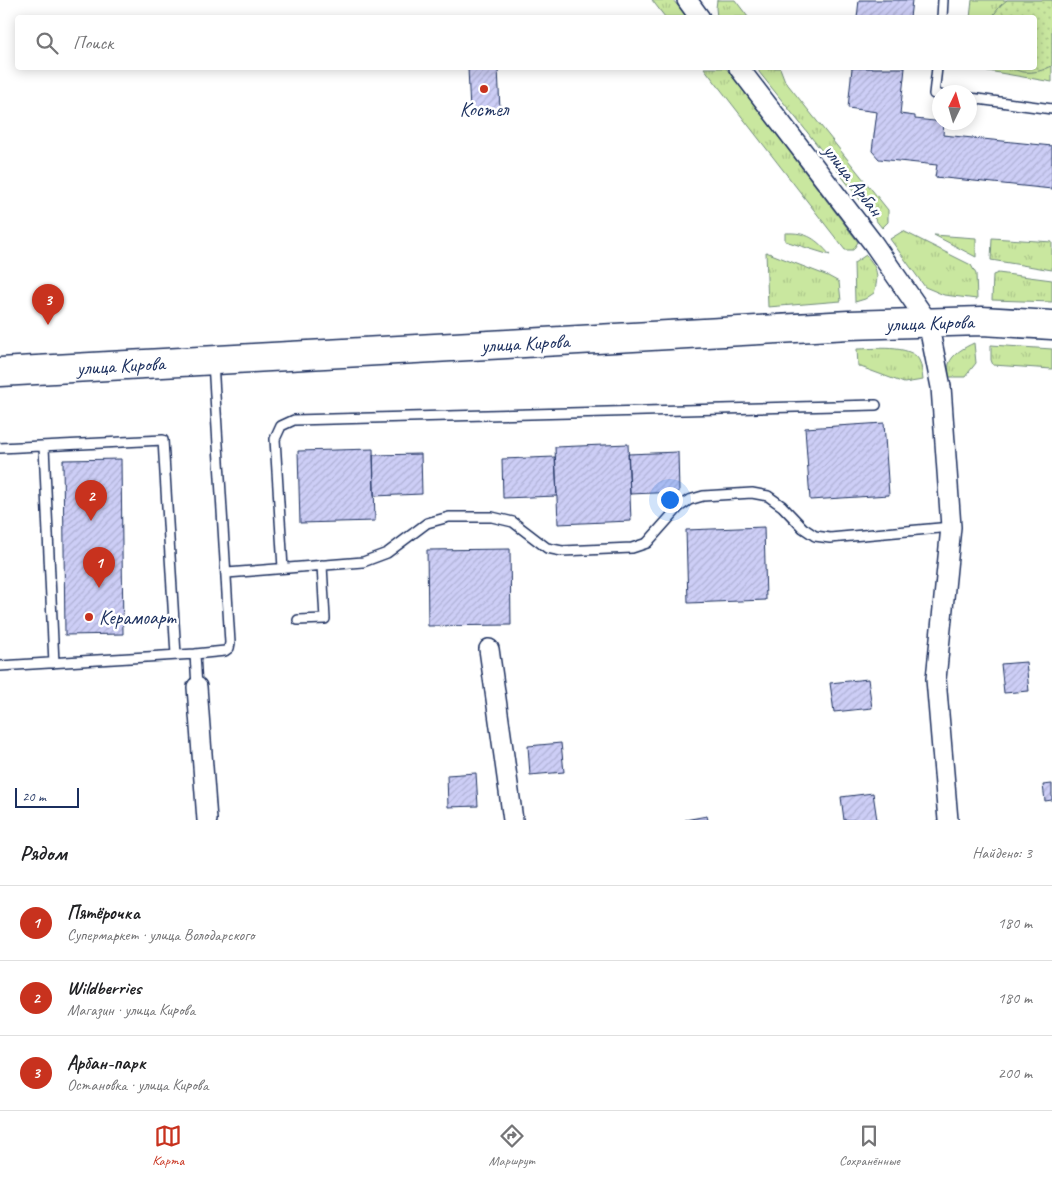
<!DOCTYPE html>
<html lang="ru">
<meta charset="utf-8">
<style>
:root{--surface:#fff;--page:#f2f2f2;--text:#202124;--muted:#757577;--line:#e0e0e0;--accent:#c8321e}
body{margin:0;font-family:Caveat,sans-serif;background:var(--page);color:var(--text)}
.compass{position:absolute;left:932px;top:85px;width:45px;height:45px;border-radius:50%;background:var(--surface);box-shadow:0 2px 12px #0003;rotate:5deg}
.scale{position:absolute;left:15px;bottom:12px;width:64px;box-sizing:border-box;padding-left:5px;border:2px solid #1b2f5e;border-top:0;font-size:14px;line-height:18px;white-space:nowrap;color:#1b2f5e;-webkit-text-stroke:4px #fff;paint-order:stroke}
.you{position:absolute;left:669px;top:499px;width:18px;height:18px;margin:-12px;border:4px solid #fff;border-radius:50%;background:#1a73e8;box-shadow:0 0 0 8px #1a73e833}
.badge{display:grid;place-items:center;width:32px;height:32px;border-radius:50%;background:var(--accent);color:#fff;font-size:16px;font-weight:700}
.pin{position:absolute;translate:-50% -41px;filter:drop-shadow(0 1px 2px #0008)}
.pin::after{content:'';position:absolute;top:26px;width:18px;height:15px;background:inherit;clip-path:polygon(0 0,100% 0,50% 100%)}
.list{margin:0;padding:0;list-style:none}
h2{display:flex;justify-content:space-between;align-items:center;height:65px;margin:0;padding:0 20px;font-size:21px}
h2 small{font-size:16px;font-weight:400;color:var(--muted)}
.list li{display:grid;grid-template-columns:32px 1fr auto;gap:15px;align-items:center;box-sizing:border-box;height:75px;padding:0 20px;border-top:1px solid var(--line)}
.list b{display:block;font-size:19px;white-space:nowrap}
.list p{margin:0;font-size:16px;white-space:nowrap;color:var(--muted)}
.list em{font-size:16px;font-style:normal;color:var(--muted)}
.icon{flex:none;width:28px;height:28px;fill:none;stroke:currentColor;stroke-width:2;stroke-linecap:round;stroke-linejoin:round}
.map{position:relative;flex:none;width:1052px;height:820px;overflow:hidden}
.search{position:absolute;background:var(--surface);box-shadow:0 2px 12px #0003;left:15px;right:15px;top:15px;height:55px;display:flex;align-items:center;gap:12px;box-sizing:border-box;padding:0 18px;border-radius:5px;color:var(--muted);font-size:19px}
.sheet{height:290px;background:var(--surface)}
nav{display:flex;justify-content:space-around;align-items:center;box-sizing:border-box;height:70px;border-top:1px solid var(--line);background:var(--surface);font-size:14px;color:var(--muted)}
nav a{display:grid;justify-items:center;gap:2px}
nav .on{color:var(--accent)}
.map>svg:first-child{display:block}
.grass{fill:url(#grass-tufts);stroke:#728b7e}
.park{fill:url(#park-dots);stroke:#728b7e}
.building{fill:url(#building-hatch);stroke:#1b2f5e}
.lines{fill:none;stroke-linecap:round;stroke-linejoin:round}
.service-casing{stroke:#1b2f5e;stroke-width:12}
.minor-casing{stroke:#1b2f5e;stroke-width:22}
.primary-casing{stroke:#1b2f5e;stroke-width:31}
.service{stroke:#fff;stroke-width:9}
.minor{stroke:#fff;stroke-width:19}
.primary{stroke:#fff;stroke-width:28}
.poi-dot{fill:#c8321e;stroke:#fff;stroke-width:2}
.labels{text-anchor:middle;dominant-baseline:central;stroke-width:5;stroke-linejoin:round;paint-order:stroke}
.poi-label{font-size:20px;fill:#1b2f5e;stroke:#fff}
.street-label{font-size:20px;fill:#1b2f5e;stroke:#fff}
</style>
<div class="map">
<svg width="1052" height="820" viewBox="0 0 1052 820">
<defs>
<pattern id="grass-tufts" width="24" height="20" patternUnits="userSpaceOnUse" patternTransform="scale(1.25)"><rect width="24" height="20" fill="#c9e79f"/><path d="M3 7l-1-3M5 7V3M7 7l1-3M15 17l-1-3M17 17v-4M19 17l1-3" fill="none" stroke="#acc68b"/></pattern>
<pattern id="park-dots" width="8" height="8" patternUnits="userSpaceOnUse" patternTransform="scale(1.25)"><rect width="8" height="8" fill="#c9e79f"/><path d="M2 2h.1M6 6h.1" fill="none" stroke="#acc68b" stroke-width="1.8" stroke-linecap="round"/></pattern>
<pattern id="building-hatch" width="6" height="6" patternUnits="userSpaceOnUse" patternTransform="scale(1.25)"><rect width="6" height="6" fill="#cdcef6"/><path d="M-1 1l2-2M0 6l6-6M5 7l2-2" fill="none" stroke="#afb1d5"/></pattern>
</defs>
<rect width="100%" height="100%" fill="#fff"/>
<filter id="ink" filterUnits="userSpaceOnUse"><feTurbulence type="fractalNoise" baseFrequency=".02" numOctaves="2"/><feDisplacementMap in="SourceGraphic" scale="10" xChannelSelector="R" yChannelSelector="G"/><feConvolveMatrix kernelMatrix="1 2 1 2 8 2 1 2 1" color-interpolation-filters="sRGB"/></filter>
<g filter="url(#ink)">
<!-- grass -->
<path class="grass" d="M652 0H673L687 17H665Z
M717 0H735L748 17H717L716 8Z
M972 0H1052V82L971 68H1034V18H970Z
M704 68H726L858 242 853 250H845Z
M759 68H780L785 81 888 210V222L882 228 804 128 759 72Z
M903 231 971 265 976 274 977 299 944 295 925 287 890 239Z
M785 233C808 232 816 239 830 255L785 241Z
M934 235 976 238V257Z
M992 238 1052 242V270L991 260Z
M766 252 828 276 839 282 841 301 768 307Z
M866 255C878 269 879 275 874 293L865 299 855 302 854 263Z
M998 273 1052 280V302L992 300 993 275Z
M974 343 976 363 965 377H949C949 374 948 368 949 364 952 354 965 347 974 343Z
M991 345 1052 349V369L993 365 991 360Z
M857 349C872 349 911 344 919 360 922 365 922 374 923 380L904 383 858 366Z"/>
<!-- park -->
<path class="park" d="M1007 0H1052V66C1038 73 1025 75 1011 68H1034V18L992 17 1001 5Z"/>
<!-- building -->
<path class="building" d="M859 0H912L910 18H857Z
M468 68H498L500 110 470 112Z
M852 68H905L900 114 915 116V119L944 122 943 135 1052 146V189L935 177 937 165 879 159 872 151 877 112 848 108Z
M884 423 889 495 810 500 805 428Z
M628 444 631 521 558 524 555 447Z
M373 449 375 521 300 523 298 451Z
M678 452 679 492 630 494 628 454Z
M421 454 422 494 374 496 373 455Z
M555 457 557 496 503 498 502 459Z
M121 459 123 634 65 635 63 460Z
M764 527 766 600 688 603 686 530Z
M510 549 511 625 428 626 427 550Z
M1026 662 1029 691 1004 693 1001 664Z
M868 679 872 708 834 712 830 683Z
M561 743 564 772 530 775 528 746Z
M476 773 478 806 448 807 447 775Z
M1052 784V800L1045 801 1043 785Z
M873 793 877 820H844L841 797Z
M707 816 708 820H685Z"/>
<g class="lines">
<!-- service casing -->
<g class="service-casing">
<path id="service" d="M942 18 943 0
M937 68 934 94 940 95
M970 98 1052 109
M44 447 54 663
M0 448 163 440 176 655
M283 568 275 439 281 426 294 420 876 405
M227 573 363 562 387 553 427 523 449 517H492L513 522 547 548 562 551 632 548 647 543 679 507 689 500 703 496 752 493 768 496 782 506 803 528 815 536 830 538 951 527
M298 620 325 619 322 565
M195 654 197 687
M0 666 195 654 225 651 229 648 230 643 213 362"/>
</g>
<!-- minor casing -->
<g class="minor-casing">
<path id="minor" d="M687 0 700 18
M739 68 873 243 928 322 941 387 951 527 936 679 948 820
M489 649 513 820
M197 687 207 820"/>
</g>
<!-- primary casing -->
<g class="primary-casing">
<g id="primary">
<path id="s1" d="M0 372 849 325 982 321 1052 325"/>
</g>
</g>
<!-- service -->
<use href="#service" class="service"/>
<!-- minor -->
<use href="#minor" class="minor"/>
<!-- primary -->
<use href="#primary" class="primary"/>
</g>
</g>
<!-- markers -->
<g class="poi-dot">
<circle cx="484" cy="89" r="5"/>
<circle cx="89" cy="617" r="5"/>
</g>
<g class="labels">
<!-- poi labels -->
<g class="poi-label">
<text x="484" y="109">Костел</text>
<text x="99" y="617" text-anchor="start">Керамоарт</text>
</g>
<!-- street labels -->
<g class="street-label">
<text transform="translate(853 180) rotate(53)">улица Арбан</text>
<text stroke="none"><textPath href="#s1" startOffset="931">улица Кирова</textPath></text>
<text stroke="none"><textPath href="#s1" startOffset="526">улица Кирова</textPath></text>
<text stroke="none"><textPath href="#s1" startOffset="121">улица Кирова</textPath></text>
</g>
</g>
</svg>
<svg class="compass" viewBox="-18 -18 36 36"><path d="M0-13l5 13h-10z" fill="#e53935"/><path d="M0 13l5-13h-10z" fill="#757577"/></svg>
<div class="scale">20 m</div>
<div class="you"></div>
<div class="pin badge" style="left:99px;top:588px">1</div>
<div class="pin badge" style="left:91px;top:521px">2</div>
<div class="pin badge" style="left:48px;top:325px">3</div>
<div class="search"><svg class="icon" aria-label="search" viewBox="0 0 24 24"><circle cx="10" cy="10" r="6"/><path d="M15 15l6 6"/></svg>Поиск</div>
</div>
<section class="sheet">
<h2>Рядом<small>Найдено: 3</small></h2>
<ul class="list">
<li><span class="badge">1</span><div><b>Пятёрочка</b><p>Супермаркет · улица Володарского</p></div><em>180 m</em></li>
<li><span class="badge">2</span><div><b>Wildberries</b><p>Магазин · улица Кирова</p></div><em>180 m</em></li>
<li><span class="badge">3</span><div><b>Арбан-парк</b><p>Остановка · улица Кирова</p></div><em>200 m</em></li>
</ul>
</section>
<nav>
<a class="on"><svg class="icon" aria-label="map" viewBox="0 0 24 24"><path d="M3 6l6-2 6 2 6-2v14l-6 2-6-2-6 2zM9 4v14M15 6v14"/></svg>Карта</a>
<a><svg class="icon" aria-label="directions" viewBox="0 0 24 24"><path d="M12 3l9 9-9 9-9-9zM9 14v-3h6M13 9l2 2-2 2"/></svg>Маршрут</a>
<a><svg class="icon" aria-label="saved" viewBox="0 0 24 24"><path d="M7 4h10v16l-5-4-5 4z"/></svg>Сохранённые</a>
</nav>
